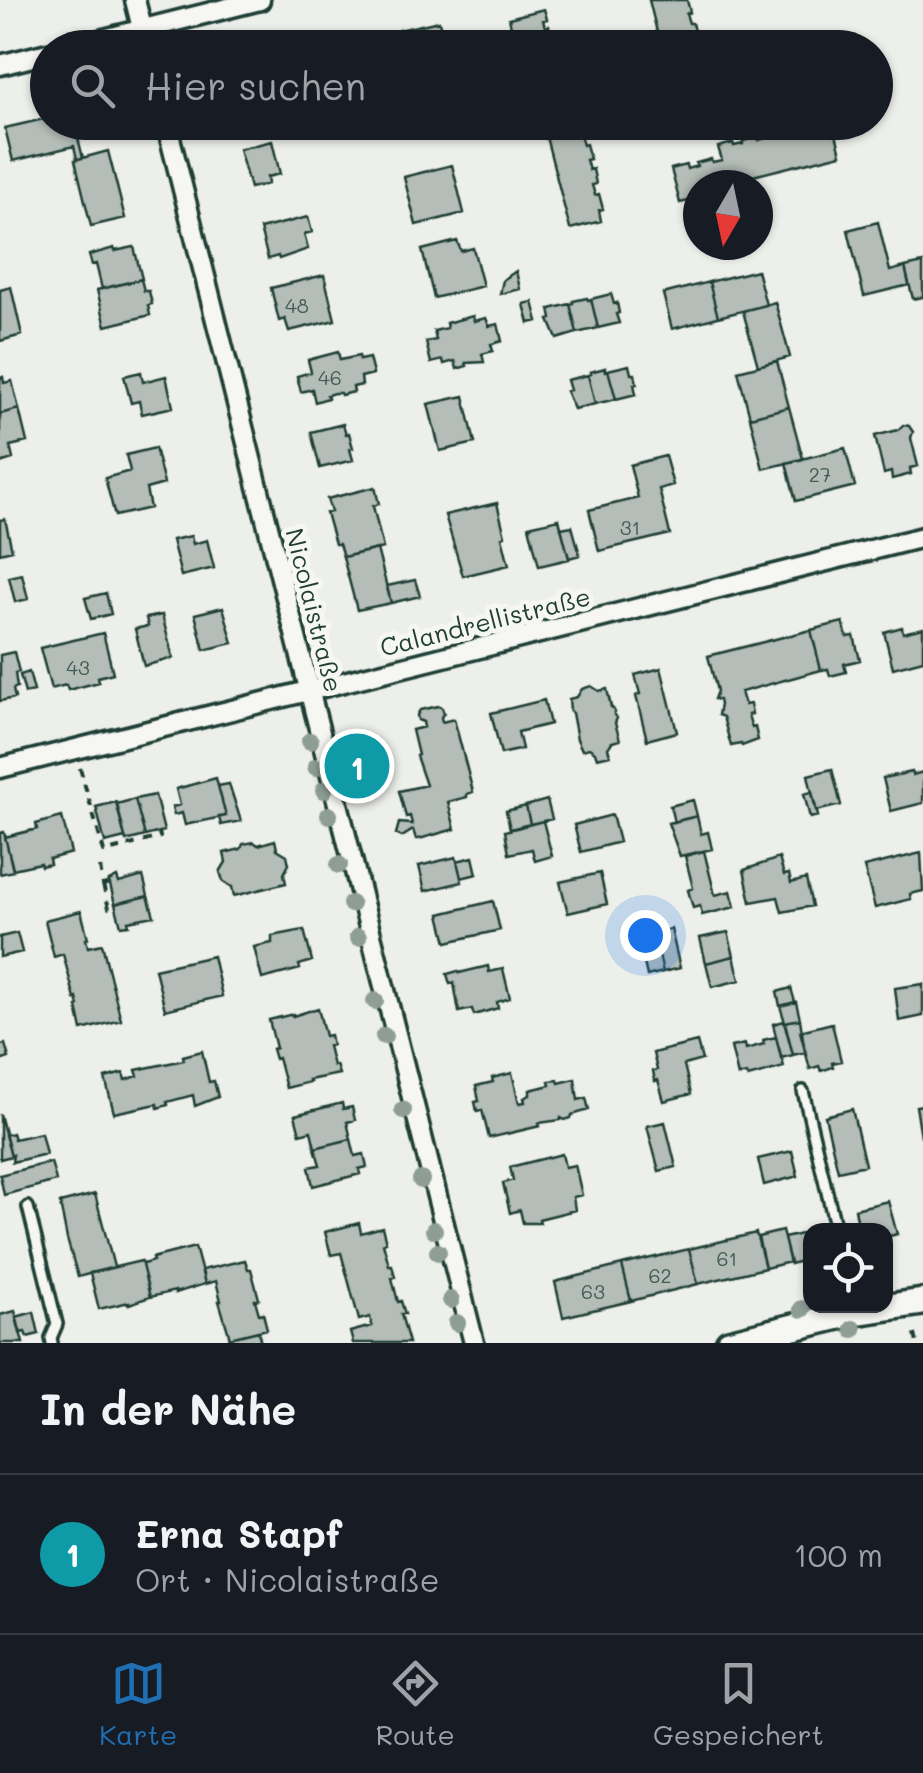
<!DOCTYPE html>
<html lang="de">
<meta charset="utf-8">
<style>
:root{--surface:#171b24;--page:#20242c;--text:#f1f3f6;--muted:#9ea1a6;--line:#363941;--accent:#1f6fb2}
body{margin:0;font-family:Mali,sans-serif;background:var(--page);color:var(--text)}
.controls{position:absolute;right:30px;bottom:30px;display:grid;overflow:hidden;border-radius:20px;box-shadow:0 2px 8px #0004}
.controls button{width:90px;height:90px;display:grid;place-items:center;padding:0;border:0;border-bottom:2px solid var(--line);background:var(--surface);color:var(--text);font:50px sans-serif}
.compass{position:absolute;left:683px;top:170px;width:90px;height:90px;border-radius:50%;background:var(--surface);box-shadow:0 2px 8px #0004;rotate:189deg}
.you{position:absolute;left:645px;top:935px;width:35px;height:35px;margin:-25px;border:8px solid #fff;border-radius:50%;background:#1a73e8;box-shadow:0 0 0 15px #1a73e833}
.badge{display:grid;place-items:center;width:65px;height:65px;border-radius:50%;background:var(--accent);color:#fff;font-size:32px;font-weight:700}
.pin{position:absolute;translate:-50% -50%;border:5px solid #fff;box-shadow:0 2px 10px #0006}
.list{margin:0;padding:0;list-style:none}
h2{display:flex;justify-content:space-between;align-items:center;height:130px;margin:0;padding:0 40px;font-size:42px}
h2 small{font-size:32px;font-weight:400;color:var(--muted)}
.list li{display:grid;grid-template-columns:65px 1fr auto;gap:30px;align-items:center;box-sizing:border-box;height:160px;padding:0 40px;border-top:2px solid var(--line)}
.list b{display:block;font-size:38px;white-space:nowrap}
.list p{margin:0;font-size:32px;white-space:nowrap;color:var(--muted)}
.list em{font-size:32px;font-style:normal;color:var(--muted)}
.icon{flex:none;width:55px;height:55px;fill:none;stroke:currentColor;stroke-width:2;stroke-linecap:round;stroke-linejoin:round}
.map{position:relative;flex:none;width:923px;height:1343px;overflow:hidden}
.search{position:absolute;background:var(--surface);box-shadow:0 2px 8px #0004;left:30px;right:30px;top:30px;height:110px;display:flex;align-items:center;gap:25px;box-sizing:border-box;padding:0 35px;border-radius:55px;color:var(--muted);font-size:38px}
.sheet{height:290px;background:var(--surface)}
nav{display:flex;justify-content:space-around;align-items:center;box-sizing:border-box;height:140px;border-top:2px solid var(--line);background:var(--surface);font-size:28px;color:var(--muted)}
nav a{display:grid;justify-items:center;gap:5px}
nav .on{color:var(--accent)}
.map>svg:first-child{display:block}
.building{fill:#b4bdb8;stroke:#1f3d34;stroke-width:2.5}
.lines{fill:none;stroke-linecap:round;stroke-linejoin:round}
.lane-casing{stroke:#1f3d34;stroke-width:16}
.street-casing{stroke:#1f3d34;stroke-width:25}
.secondary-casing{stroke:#1f3d34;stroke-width:32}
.path{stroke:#1f3d34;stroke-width:4;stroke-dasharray:8 8;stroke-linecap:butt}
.lane{stroke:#f6f6f2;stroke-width:9}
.street{stroke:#f6f6f2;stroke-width:18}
.secondary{stroke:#f6f6f2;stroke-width:25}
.tree{fill:#8e9e96}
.labels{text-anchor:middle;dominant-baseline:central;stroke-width:10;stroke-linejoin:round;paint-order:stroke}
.number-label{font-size:20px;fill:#445d55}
.street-label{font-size:25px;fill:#1f3d34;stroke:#f6f6f2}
</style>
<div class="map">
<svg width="923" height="1343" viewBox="0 0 923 1343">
<rect width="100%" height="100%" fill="#edefea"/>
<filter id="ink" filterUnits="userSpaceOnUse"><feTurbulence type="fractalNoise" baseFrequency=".01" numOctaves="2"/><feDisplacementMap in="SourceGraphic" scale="20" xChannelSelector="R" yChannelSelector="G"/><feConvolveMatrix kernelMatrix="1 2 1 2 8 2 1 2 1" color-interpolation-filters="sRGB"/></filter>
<g filter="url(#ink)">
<!-- building -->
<path class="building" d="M649 0H687L690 12 686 14 689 23H692L698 48H661Z
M544 9 547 19 543 20 545 27 549 26 553 45 550 48H516L509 18Z
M439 21 445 48H403L399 30Z
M48 118V122H74L83 158 77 159 74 146 13 161 5 128Z
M231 122H273L233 133Z
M535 122H581L584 134 580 135 583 145 586 144 590 159 586 160 589 170 593 169 596 184 592 185 595 195 599 194 603 209 599 210 601 221 570 229 544 129 537 130Z
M823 122H833L841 154 729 182 730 185H698V199L680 203 671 169 686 165 687 169 697 166 696 163 711 159 712 162 722 160 718 147 733 143 734 146 743 144V141L759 137V140L769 137V135L785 130V133L794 131V129Z
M272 141 280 174 267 177 268 184 250 188 239 149Z
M108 151 125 218 91 226 75 160Z
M452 165 464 213 416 225 404 177Z
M308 217 312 232 304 234 308 249 279 259 278 256 268 259 260 229Z
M878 222 890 271 905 267 909 285 864 296 848 230Z
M457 241 461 251 473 248 483 286 434 298 422 250Z
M134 247 142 279 102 289 96 264 92 265 89 255 114 248 115 251Z
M923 263V297L913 299 905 267Z
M757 270 766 305 718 317 709 282Z
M516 271 520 289 500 294 503 280Z
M324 275 335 320 289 331 285 319 279 321 271 288Z
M141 279 144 291H149L152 304 148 305 150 315 106 326 97 290Z
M709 282 718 317 672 329 663 294Z
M11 287 22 335 0 341V290Z
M611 294 614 304 617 303 619 313 616 314 619 323 598 328 591 299Z
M587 298 588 300 591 299 598 328 577 333 570 304 573 303V301Z
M533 302 538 321 529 323 524 304Z
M775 302 790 357 758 366 743 311Z
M570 304 577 333 557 339 549 320 552 319 550 309Z
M473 316 474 321 486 318 489 326 498 324 502 341 491 344 493 351 482 354 484 362 466 363 467 366 457 369 455 361 444 364 443 360 431 363 426 342 436 340 434 331 447 328 446 323Z
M338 352 340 360 359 356 360 360 369 358 373 374 361 377 362 385 353 387 354 392 341 395 340 393H334L327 395 328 398 315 402 312 389 301 392 297 376 311 372 308 360Z
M777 361 789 407 750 417 738 371Z
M629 365 631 374H635L637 384H634L636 394 616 399 608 370Z
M605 368V371L608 370 616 399 595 404 588 375 591 374 590 372Z
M141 372 143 382 166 376 173 407 142 414 139 401 131 403 124 376Z
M588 375 595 404 574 409 566 391 570 390 567 380Z
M3 377 4 383 12 381 19 409 0 414V378Z
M464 396 475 443 440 451 428 404Z
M789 407 803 459 763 469 750 417Z
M19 409 27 442 10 446 13 459 0 463V414Z
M343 424 346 434 349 433 353 448 350 449 353 460 320 468 311 432Z
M903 425 909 426 913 432 911 438 918 466 910 468 911 474 892 479 891 472 884 474 875 436 898 430Z
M155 448 164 484 146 489 150 508 115 516 105 478 130 471 126 455Z
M845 448 855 486 796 501 786 463Z
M665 456 673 485 659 489 670 534 599 551 589 510 638 498 630 465Z
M375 487 379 504 373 506 383 548 343 557 339 544H335L326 513 331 512 327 499Z
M497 503 505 536 502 537 509 565 463 576 445 515Z
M5 519 12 550 0 553V520Z
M559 519 569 559 539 566 529 526Z
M572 526 580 555 569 558 561 528Z
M191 536 193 544 207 540 214 568 181 576 172 540Z
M377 549 391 603 357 610 343 557Z
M22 574 28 599 15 602 9 577Z
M415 580 420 596 391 603 387 586Z
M106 593 111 614 91 619 85 598Z
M223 607 233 643 204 650 195 614Z
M162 615 173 658 144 666 135 629 148 626 146 618Z
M843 622 847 637 854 636 860 660 844 664 846 672 830 676 828 669 821 670 811 630Z
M902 627 903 633 923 628V660L893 668 884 632Z
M811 630 821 670 741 692 745 705 750 704 752 714 748 715 752 728 755 727 758 740 742 746 741 744 731 746 723 717 718 715 720 705 719 700 714 699 717 691 708 656Z
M103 633 113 673 98 677 99 682 68 690 66 685 51 689 40 648Z
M14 652 19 672 15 673 17 687 13 689 15 698 0 701V655Z
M661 668 677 732 647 740 636 696 640 694 635 675Z
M29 672 34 691 25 693 20 675Z
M591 686 599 691 607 689 611 707 614 710V715L617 718 615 723 620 740 612 742 608 748 610 755 597 758 595 752 589 748 582 750 577 739 572 713 570 710 569 699 577 697 582 689Z
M544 700 550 724 518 732 522 749 501 754 491 713Z
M438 706 442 708 444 713 441 717 442 722 454 719 473 792 467 794V797L448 802 455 829 419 839H416L413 830 402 837 396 834 399 823 412 824 410 816 406 817 399 791 426 785 416 756 418 755 412 730 424 727 423 722 418 720 417 715 420 710Z
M832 769 841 805 816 811 808 775Z
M912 772 913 775 923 772V803L891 811 883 778Z
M216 778 226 816 185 825 182 813 174 815 172 807 180 805 176 789Z
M229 784 241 821 221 825 219 817 226 816 218 786Z
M812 792 818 816 810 818 804 794Z
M155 795 164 831 145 836 135 799Z
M135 799 145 836 126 841 117 804Z
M547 800 552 819 530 824 526 806Z
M693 800 697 816 674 822 670 806Z
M116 802 125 838 105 843 96 807Z
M526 806 530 824 510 829 506 811Z
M612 815 619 842 581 852 574 825Z
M697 816 701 834 708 832 712 849 680 856 668 823Z
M62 817 71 853 49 859 50 864 41 866 40 863 13 869 5 837 37 829 36 824Z
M543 821 552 856 535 861 532 849 509 854 505 831Z
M4 832 13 871 0 874V833Z
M275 840 277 849 287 855 289 864 284 874 286 883 234 896 232 887 223 881 220 872 226 862 224 853 241 849 243 844 254 842 258 845Z
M704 851 715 895 731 891 735 907 702 915 700 906 693 908 688 890 693 888 685 856Z
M921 853 923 891 910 894 911 899 875 908 864 867Z
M456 857 462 882 425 891 419 866Z
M473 857 477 874 461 878 457 861Z
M779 858 784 875 789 874 791 883 806 879 812 906 782 912 778 897 751 902 744 870Z
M600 873 607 904 568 913 560 882Z
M143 876 148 896 115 904 109 881 117 877 119 883Z
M148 896 154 916 128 921 129 925 121 926 115 904Z
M493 901 500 930 447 942 440 914Z
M81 911 88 938 86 939 88 947 102 944 121 1020 82 1030 77 1007 79 1006 77 998 75 999 63 954 54 957 45 920Z
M671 929 680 968 663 972 654 933Z
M304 930 312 961 299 965 300 969 262 979 254 947 272 943V936Z
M728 932 734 956 706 963 700 938Z
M17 933 22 952 0 957V937Z
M654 933 663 972 647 976 638 937Z
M213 956 222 996 165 1010 155 969Z
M734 956 740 980 712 987 706 963Z
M488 966 489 972 503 969 510 998 497 1002 498 1008 474 1015 472 1009 459 1012 454 983 450 984 447 974 458 971 459 973Z
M923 984V1016L899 1021 895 988Z
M791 988 795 1002 780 1006 777 992Z
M796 1002 800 1019 785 1022 780 1006Z
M318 1008 325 1036 330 1035 332 1045 328 1046 333 1066 336 1065 339 1074 309 1080 310 1082 286 1088 278 1058 275 1059 272 1049 276 1048 269 1020 293 1014V1016Z
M800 1019 805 1052 793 1055 785 1022Z
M784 1021 793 1055 781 1058 773 1024Z
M832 1023 841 1061 832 1063 833 1067 821 1071 819 1066 810 1069 800 1031Z
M776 1037 784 1067 748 1077 747 1074 738 1076 731 1047 745 1044 746 1049 764 1044 763 1040Z
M697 1042 702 1060 684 1065 691 1094 664 1101 658 1080 655 1081 653 1071 657 1070 653 1053Z
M5 1044 9 1058 0 1061V1045Z
M202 1051 209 1082 214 1081 218 1097 195 1106 193 1095 167 1102 168 1105 158 1108 157 1104 114 1113 105 1078 123 1073 125 1080 138 1076 136 1070 184 1060 183 1056Z
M512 1073 519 1103 525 1102 524 1098 530 1095V1090L550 1085 549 1081 558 1080 559 1083 575 1079 578 1100 586 1098 589 1110 572 1115 571 1118 565 1120 561 1118V1120L539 1123 540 1126 489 1138 482 1110 477 1111 475 1102 479 1101 476 1086 493 1082 492 1078Z
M342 1103 343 1109 352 1107 355 1120 347 1122 351 1139 315 1148 311 1131 300 1134 295 1115Z
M923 1105V1136H921L916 1106Z
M852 1109 865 1165 838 1171 825 1116Z
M0 1114 11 1156 0 1159Z
M665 1122 676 1167 659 1171 647 1126Z
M12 1133 14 1139 41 1133 46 1154 12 1162 13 1155 11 1156 5 1135Z
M351 1139 355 1156 364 1154 367 1167 359 1169 360 1174 313 1186 309 1167 320 1165 315 1148Z
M792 1151 798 1176 764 1185 758 1159Z
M562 1154 565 1167 575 1165 582 1195 573 1197 575 1210 539 1219 540 1223H523L520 1210 510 1213 503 1183 513 1180 510 1167Z
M51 1162 56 1181 4 1195 0 1175Z
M95 1194 114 1267 78 1277 67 1239 60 1203Z
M888 1201 897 1234 886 1237V1230H859L855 1209Z
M359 1223 361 1233 382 1227 386 1242 383 1243 389 1265H392L395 1277 392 1278 398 1302 401 1301 405 1314H401L409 1343H353L350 1332 372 1326 370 1317 359 1320 341 1253 331 1255 325 1232Z
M782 1231 790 1262 765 1268 758 1237Z
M810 1232V1259L790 1264 784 1238Z
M756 1233 765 1268 698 1284 689 1249Z
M195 1247 205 1284 175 1293V1291L150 1297 141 1261 143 1264 153 1261 152 1258Z
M689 1249 698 1284 631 1301 622 1265Z
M245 1260 248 1269H251L259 1299 255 1300 259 1314 263 1313 267 1329 230 1338 219 1301H221L216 1281 205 1284 202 1270Z
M141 1261 150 1297 129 1304V1302L99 1309 90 1273Z
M622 1265 631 1301 563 1317 555 1282Z
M15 1311 23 1343H0V1315Z
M34 1312 39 1334 27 1337 25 1332 20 1333 16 1317Z
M258 1331 261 1343H226V1341L230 1338Z"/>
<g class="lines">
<!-- lane casing -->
<g class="lane-casing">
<path id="lane" d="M803 1091 836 1230
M28 1207 57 1324 51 1338 52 1343"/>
</g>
<!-- street casing -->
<g class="street-casing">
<path id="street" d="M135 0 147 48
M68 48 260 0
M0 65 48 53
M166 122 474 1343
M0 768 923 537"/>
</g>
<!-- secondary casing -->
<g class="secondary-casing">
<path id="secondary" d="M729 1343 855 1312 923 1302"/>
</g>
<!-- path -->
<path class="path" d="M80 768 104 852 160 837 159 832
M100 867 103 885 110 883
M103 885 109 908 116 907
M915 1334 917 1343"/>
<!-- lane -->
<use href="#lane" class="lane"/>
<!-- street -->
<use href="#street" class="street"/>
<!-- secondary -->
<use href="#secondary" class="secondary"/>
</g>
<!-- trees -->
<g class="tree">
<circle cx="310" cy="741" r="9"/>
<circle cx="316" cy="767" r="9"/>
<circle cx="324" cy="790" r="9"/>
<circle cx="329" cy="815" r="9"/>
<circle cx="339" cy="865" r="9"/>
<circle cx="351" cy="904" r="9"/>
<circle cx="358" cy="937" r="9"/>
<circle cx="375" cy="1001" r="9"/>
<circle cx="384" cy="1036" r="9"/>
<circle cx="403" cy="1110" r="9"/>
<circle cx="421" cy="1180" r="9"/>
<circle cx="434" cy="1230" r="9"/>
<circle cx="438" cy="1252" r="9"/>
<circle cx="451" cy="1300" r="9"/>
<circle cx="802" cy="1309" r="9"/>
<circle cx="457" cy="1323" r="9"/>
<circle cx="853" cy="1329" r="9"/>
</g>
</g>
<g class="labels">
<!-- number labels -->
<g class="number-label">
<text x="297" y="305">48</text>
<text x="330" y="377">46</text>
<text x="820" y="474">27</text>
<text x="630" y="527">31</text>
<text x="78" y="667">43</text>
<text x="727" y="1258">61</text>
<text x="660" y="1275">62</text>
<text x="593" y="1291">63</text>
</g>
<!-- street labels -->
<g class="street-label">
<text transform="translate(315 610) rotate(76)">Nicolaistraße</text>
<text transform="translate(485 621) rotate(-14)">Calandrellistraße</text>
</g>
</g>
</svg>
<div class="controls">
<button><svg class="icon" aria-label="locate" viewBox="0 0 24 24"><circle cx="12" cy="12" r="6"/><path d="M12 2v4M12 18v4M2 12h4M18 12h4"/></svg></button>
</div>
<svg class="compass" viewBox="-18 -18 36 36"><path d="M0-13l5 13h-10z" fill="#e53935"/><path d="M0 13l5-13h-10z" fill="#9ea1a6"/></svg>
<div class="you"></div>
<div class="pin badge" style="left:357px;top:766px;background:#0f9aa8">1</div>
<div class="search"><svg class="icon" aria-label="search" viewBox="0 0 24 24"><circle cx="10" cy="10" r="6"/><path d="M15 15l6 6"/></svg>Hier suchen</div>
</div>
<section class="sheet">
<h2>In der Nähe<small></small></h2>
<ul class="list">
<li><span class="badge" style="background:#0f9aa8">1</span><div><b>Erna Stapf</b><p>Ort · Nicolaistraße</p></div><em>100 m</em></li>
</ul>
</section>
<nav>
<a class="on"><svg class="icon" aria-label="map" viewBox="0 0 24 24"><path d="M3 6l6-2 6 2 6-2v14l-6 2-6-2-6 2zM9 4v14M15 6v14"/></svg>Karte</a>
<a><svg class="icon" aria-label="directions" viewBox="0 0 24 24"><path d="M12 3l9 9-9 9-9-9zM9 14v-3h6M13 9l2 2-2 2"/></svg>Route</a>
<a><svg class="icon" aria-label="saved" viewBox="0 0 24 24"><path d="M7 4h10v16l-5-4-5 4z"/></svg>Gespeichert</a>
</nav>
